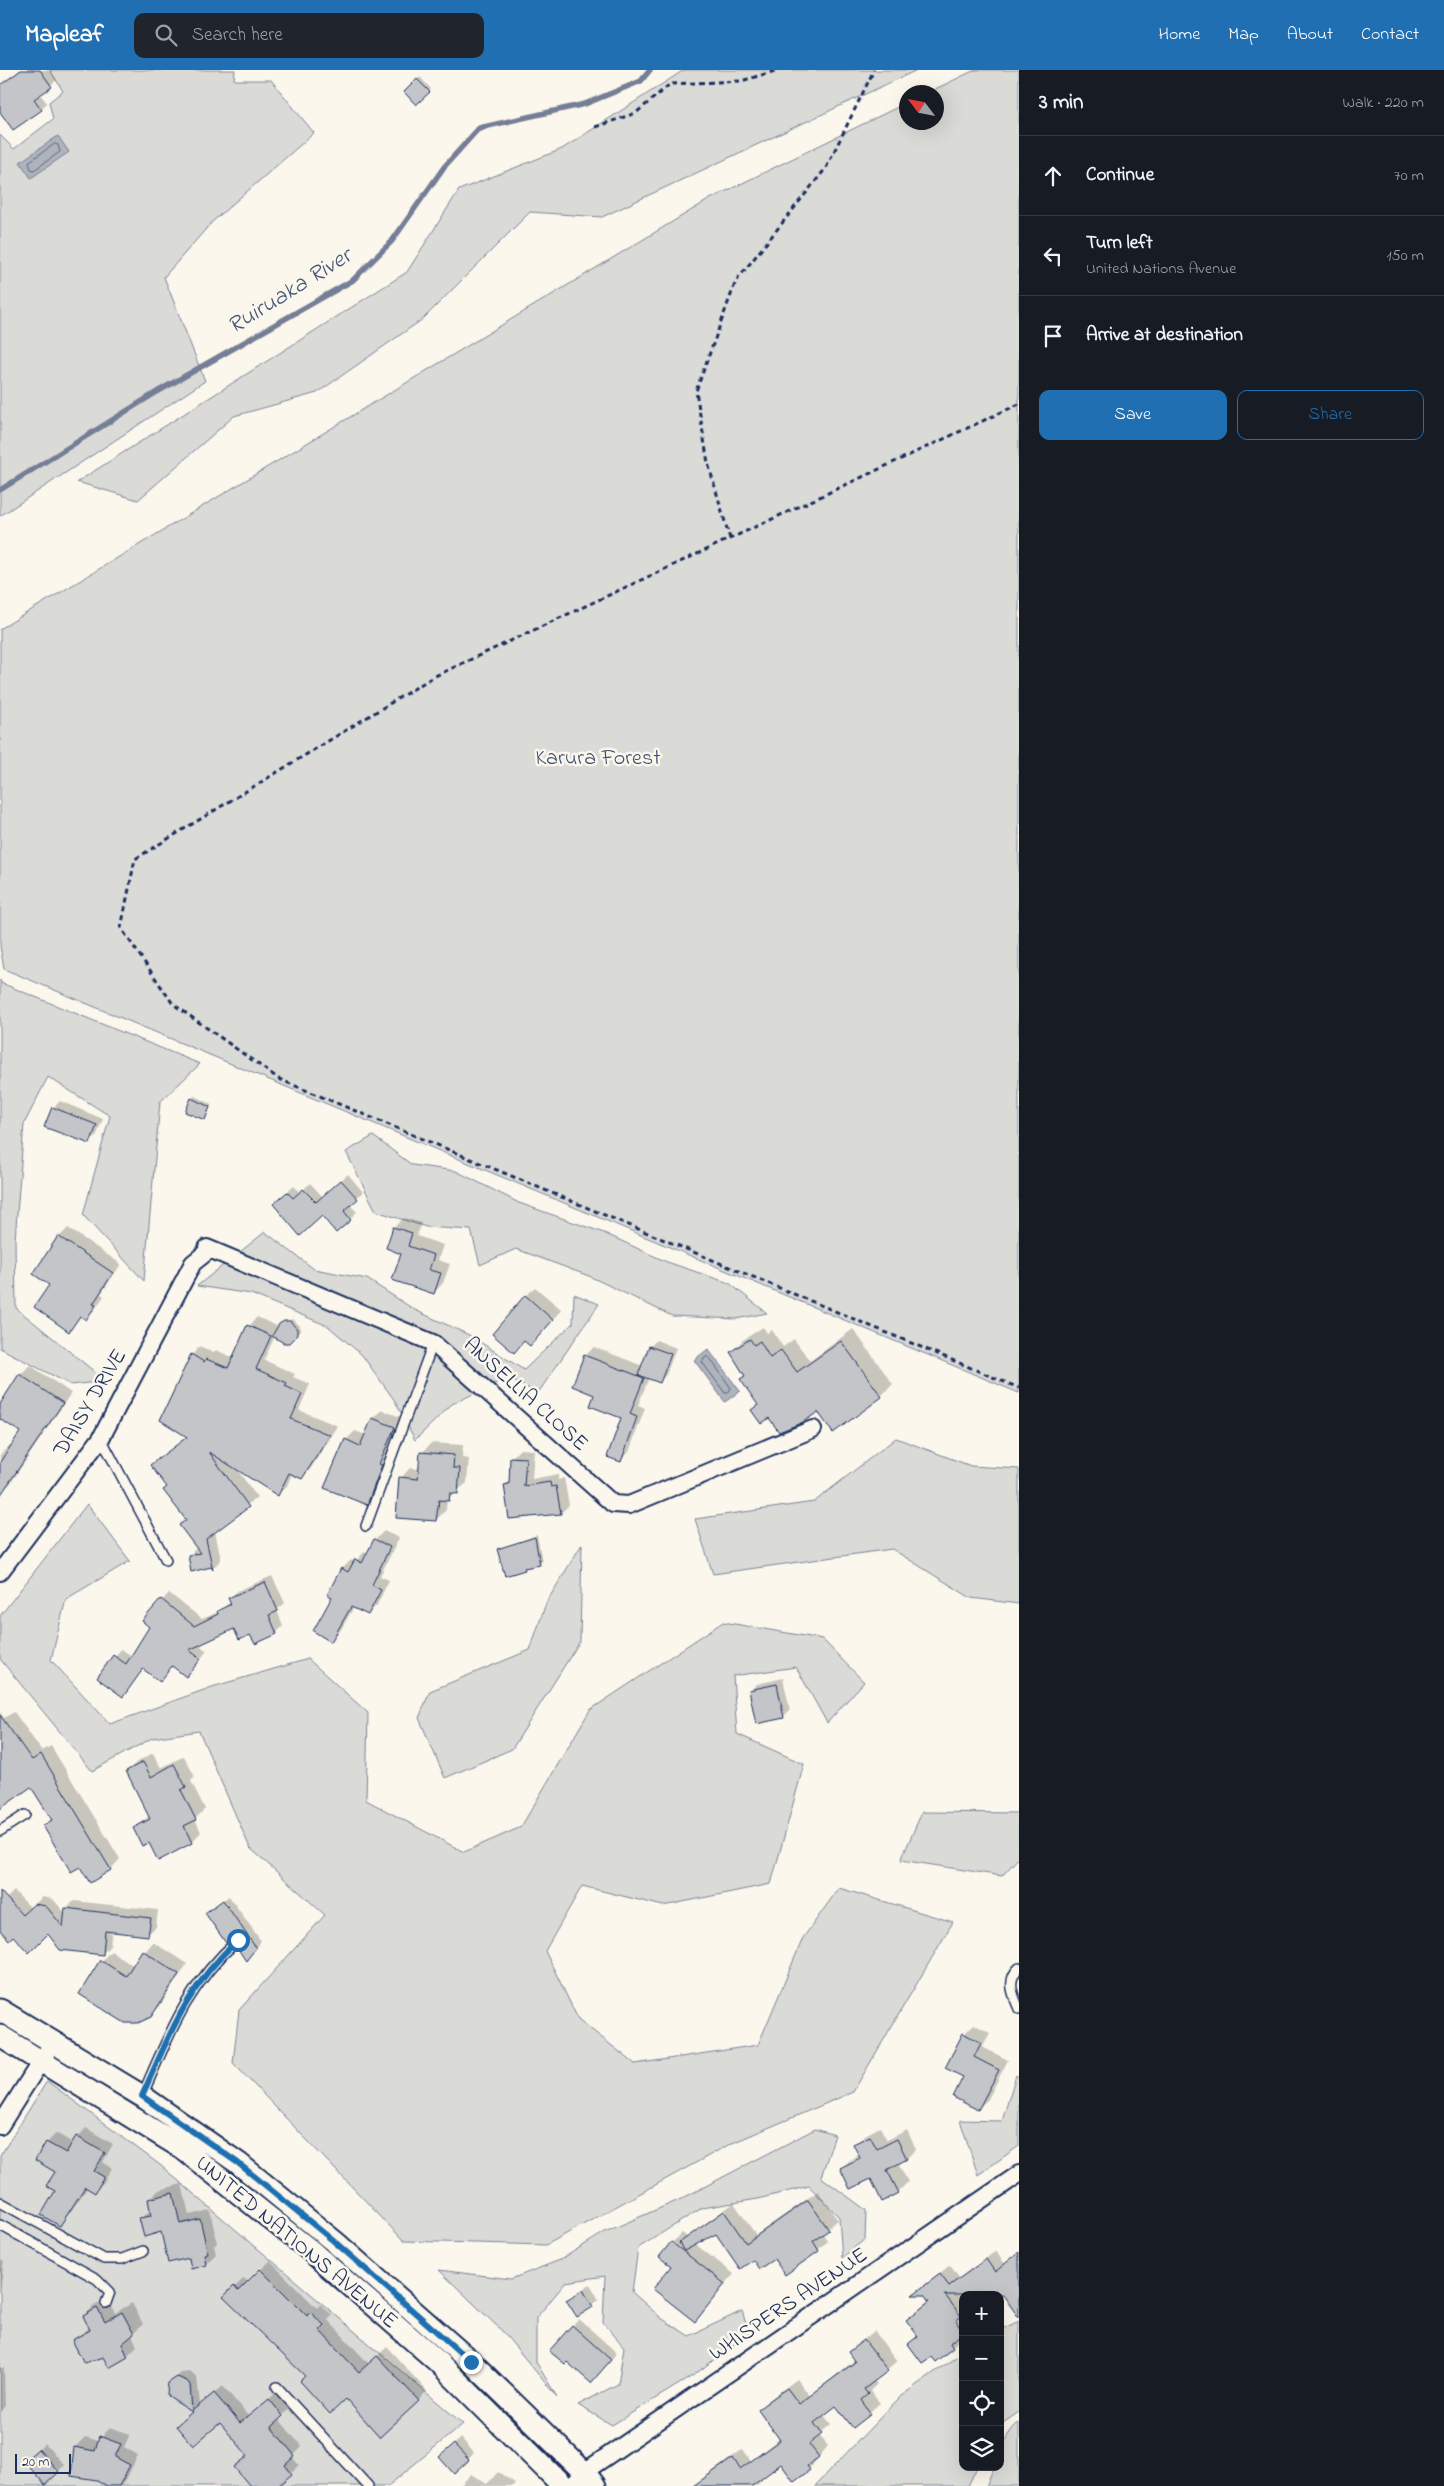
<!DOCTYPE html>
<meta charset="utf-8">
<style>
:root{--surface:#171b24;--page:#20242c;--text:#f1f3f6;--muted:#9ea1a6;--line:#363941;--accent:#1f6fb2}
body{margin:0;font-family:"Indie Flower",sans-serif;background:var(--page);color:var(--text)}
.controls{position:absolute;right:15px;bottom:15px;display:grid;overflow:hidden;border-radius:10px;box-shadow:0 5px 20px #0002}
.controls button{width:45px;height:45px;display:grid;place-items:center;padding:0;border:0;border-bottom:1px solid var(--line);background:var(--surface);color:var(--text);font:25px sans-serif}
.compass{position:absolute;left:899px;top:15px;width:45px;height:45px;border-radius:50%;background:var(--surface);box-shadow:0 5px 20px #0002;rotate:302deg}
.scale{position:absolute;left:15px;bottom:12px;width:56px;box-sizing:border-box;padding-left:5px;border:2px solid #1b2f5e;border-top:0;font-size:14px;line-height:18px;white-space:nowrap;color:#1b2f5e;-webkit-text-stroke:4px #fbf7ec;paint-order:stroke}
.stop{position:absolute;width:15px;height:15px;margin:-11px;border:4px solid #1f6fb2;border-radius:50%;background:#fff}
.stop.end{background:#1f6fb2;border-color:#fff;box-shadow:0 1px 5px #0008}
.list{margin:0;padding:0;list-style:none}
h2{display:flex;justify-content:space-between;align-items:center;height:65px;margin:0;padding:0 20px;font-size:21px}
h2 small{font-size:16px;font-weight:400;color:var(--muted)}
.list li{display:grid;grid-template-columns:32px 1fr auto;gap:15px;align-items:center;box-sizing:border-box;height:80px;padding:0 20px;border-top:1px solid var(--line)}
.list b{display:block;font-size:19px;white-space:nowrap}
.list p{margin:0;font-size:16px;white-space:nowrap;color:var(--muted)}
.list em{font-size:16px;font-style:normal;color:var(--muted)}
.actions{display:flex;gap:10px;padding:15px 20px}
.actions a{flex:1;padding:11px 0;border:1px solid var(--accent);border-radius:10px;text-align:center;font-size:18px;color:var(--accent)}
.actions .main{background:var(--accent);color:#fff}
.icon{flex:none;width:28px;height:28px;fill:none;stroke:currentColor;stroke-width:2;stroke-linecap:round;stroke-linejoin:round}
.map{position:relative;flex:none;width:1019px;height:2416px;overflow:hidden}
header{display:flex;align-items:center;gap:30px;box-sizing:border-box;height:70px;padding:0 25px;background:var(--accent);color:#fff}
header strong{font-size:24px}
nav{display:flex;gap:28px;margin-inline-start:auto;font-size:18px}
.search{width:350px;height:45px;background:var(--page);display:flex;align-items:center;gap:12px;box-sizing:border-box;padding:0 18px;border-radius:10px;color:var(--muted);font-size:19px}
main{display:flex}
aside{flex:1;background:var(--surface)}
.map>svg:first-child{display:block}
.green{fill:#dadad7;stroke:#7a849a}
.water{fill:#afb3bb;stroke:#747e96}
.shadow{fill:#0003;fill-rule:evenodd}
.lines{fill:none;stroke-linecap:round;stroke-linejoin:round}
.shore{stroke:#566483;stroke-width:1}
.stream{stroke:#747e96;stroke-width:5.5}
.building{fill:#c3c5c9;stroke:#1b2f5e}
.service-casing{stroke:#1b2f5e;stroke-width:12}
.minor-casing{stroke:#1b2f5e;stroke-width:20}
.tertiary-casing{stroke:#1b2f5e;stroke-width:25}
.path{stroke:#1b2f5e;stroke-width:3;stroke-dasharray:5 4;stroke-linecap:butt}
.service{stroke:#fbf7ec;stroke-width:9}
.minor{stroke:#fbf7ec;stroke-width:16}
.tertiary{stroke:#fbf7ec;stroke-width:21}
.route{stroke:#1f6fb2;stroke-width:6}
.labels{text-anchor:middle;dominant-baseline:central;stroke-width:5;stroke-linejoin:round;paint-order:stroke}
.park-label{font-size:22px;fill:#415176;stroke:#fbf7ec}
.street-label{font-size:22px;fill:#1b2f5e;stroke:#fbf7ec}
.water-label{font-size:24px;font-style:italic;fill:#47577a;stroke:#fbf7ec}
</style>
<header>
<strong>Mapleaf</strong>
<div class="search"><svg class="icon" aria-label="search" viewBox="0 0 24 24"><circle cx="10" cy="10" r="6"/><path d="M15 15l6 6"/></svg>Search here</div>
<nav><a>Home</a><a>Map</a><a>About</a><a>Contact</a></nav>
</header>
<main>
<div class="map">
<svg width="1019" height="2416" viewBox="0 0 1019 2416">
<rect width="100%" height="100%" fill="#fbf7ec"/>
<filter id="ink" filterUnits="userSpaceOnUse"><feTurbulence type="fractalNoise" baseFrequency=".02" numOctaves="2"/><feDisplacementMap in="SourceGraphic" scale="10" xChannelSelector="R" yChannelSelector="G"/><feConvolveMatrix kernelMatrix="1 2 1 2 8 2 1 2 1" color-interpolation-filters="sRGB"/></filter>
<g filter="url(#ink)">
<!-- green -->
<path class="green" d="M50 0H235L234 10H271L314 63 212 152 164 207 205 311 0 446V65L14 79 53 49 49 32 63 21Z
M684 0H917L602 147 530 142 423 249 317 323 234 346 138 430 77 412 407 202 459 120 562 79Z
M975 0H1019V1323L4 899 0 876V559L710 129 906 33V52H936V22H929Z
M0 910 1 913 200 994 160 1032 144 1211 83 1145 110 1046 48 1007 24 1054 15 1170 16 1238 106 1311 71 1315 0 1278Z
M373 1066 412 1095 456 1101 519 1133 604 1163 667 1192 729 1213 767 1243 736 1249 672 1246 589 1206 516 1179 480 1195 471 1160 426 1157 376 1141 346 1082Z
M265 1162 314 1199 367 1209 415 1240 469 1265 524 1300 573 1253 574 1224 599 1234 538 1323 507 1308 452 1334 415 1370 395 1331 362 1285 328 1256 251 1224 197 1216Z
M896 1368 971 1396 1019 1399V1534L971 1528 892 1479 713 1504 695 1449 814 1432Z
M87 1434 130 1491 66 1529 51 1590 110 1654 212 1617 308 1589 368 1643 366 1730 464 1782 521 1757 590 1640 723 1552 822 1569 864 1612 827 1653 796 1597 733 1606 737 1664 804 1694 771 1814 663 1836 582 1816 545 1881 578 1949 635 1994 758 1975 803 1868 839 1818 953 1852 853 2022 730 2074 546 2175 404 2171 233 1993 239 1940 325 1845 250 1778 199 1661 152 1668 92 1701 0 1589V1546Z
M582 1474 580 1571 512 1679 445 1708 419 1648 430 1621 530 1580 546 1533Z
M922 1742 1019 1743V1787L1002 1806 901 1790Z
M1016 2005 1019 2007V2076L978 2105 960 2050 1002 2051Z
M47 2011 160 2095 463 2354 388 2416H0V2086Z
M815 2059 835 2065 821 2107 866 2140 865 2169 842 2188 839 2147 809 2116 758 2129 702 2138 638 2178 632 2222 661 2248 689 2266 742 2241 749 2263 694 2305 612 2355 578 2335 618 2314 624 2277 603 2252 605 2206 566 2212 536 2248V2292L557 2327 503 2262 439 2200 511 2209 560 2190 605 2162 681 2129Z
M1019 2251V2342L1000 2355V2260Z
M963 2282V2397H977L968 2416H815L901 2326Z
M1019 2352V2416H986L994 2397H1000C1000 2378 1005 2365 1019 2352Z"/>
<!-- water -->
<path class="water" d="M58 66 69 82 31 108 20 92Z
M708 1279 740 1321 725 1332 694 1290Z"/>
<!-- shadow -->
<path class="shadow" d="M18 0H50L57 10 40 24 47 33 41 39 0 40V15L19 2Z
M420 7 431 19 416 34 405 22Z
M194 1026 212 1034 205 1048 192 1029Z
M60 1031 103 1049 96 1067 89 1073 53 1038Z
M348 1104 363 1122 349 1134 357 1142 337 1161 322 1144 281 1128 294 1116 300 1123 310 1113 323 1127Z
M404 1148 421 1153 417 1166 443 1175 438 1190 450 1194 443 1213 434 1223 403 1183 387 1178 394 1157Z
M68 1158 121 1194 101 1224 104 1226 95 1239 86 1248 81 1246 68 1260 51 1214 59 1167Z
M535 1217 562 1240 530 1275 525 1270 514 1281 526 1226Z
M257 1247 279 1257 283 1252 293 1249 300 1256V1261L289 1271 275 1266 264 1290 295 1304 293 1307 310 1314 299 1340 338 1356 311 1398 302 1408 292 1404 287 1416 278 1424 236 1398 257 1427 215 1461 221 1490 213 1498 189 1486 197 1477 181 1455 187 1449 168 1417 152 1395 187 1366 192 1285 200 1276 213 1283 216 1280 234 1288 249 1256Z
M763 1257 767 1263 772 1260 783 1277 794 1269 810 1291 853 1259 893 1314 881 1326 818 1340 769 1346 753 1340 759 1334 731 1282 743 1270Z
M656 1270 676 1278 666 1305 659 1312 649 1308 638 1335 645 1338 629 1382 620 1391 623 1347 596 1324 585 1286 594 1277 643 1296 650 1277Z
M30 1295 71 1323 10 1414 0 1423V1385L10 1375 12 1376 22 1362 0 1347 20 1305Z
M382 1340 403 1348 376 1425 367 1434 346 1370 355 1361 366 1365 373 1349Z
M431 1373 463 1375 462 1388 469 1389 467 1413 447 1429 446 1440 436 1450 401 1408 410 1398 420 1399 422 1383Z
M520 1379 534 1380 532 1409 558 1404V1410L564 1408 569 1435 561 1443 505 1415 510 1410 512 1387Z
M384 1461 399 1468 380 1506 389 1510 377 1535 368 1544 354 1537 340 1561 331 1570 334 1527 342 1499 351 1490 355 1492 365 1481 368 1483 375 1470Z
M537 1465 542 1491 539 1494 527 1496 524 1499 498 1480Z
M272 1506 285 1533 277 1540 283 1556 276 1563H251L235 1558 198 1574 207 1581 186 1606 173 1595 166 1603 144 1598 122 1625 99 1608 121 1579 132 1586 151 1556 144 1551 169 1523 202 1549 219 1542 231 1531 230 1528 237 1521Z
M783 1608 790 1640 784 1646 750 1621 757 1614Z
M0 1642 4 1648 14 1642 42 1681 51 1676 120 1789 111 1799 90 1811 81 1795 44 1756 52 1748 32 1715 0 1727Z
M153 1683 161 1698 184 1686 195 1707 191 1711 205 1739 195 1749 201 1762 192 1772 158 1789 149 1771 135 1758 149 1746 127 1701 137 1692Z
M14 1821 31 1838 42 1827 53 1829 66 1844V1838L74 1831 158 1840 156 1857 148 1864 112 1860 110 1876 103 1883 48 1863 13 1864 0 1858V1835Z
M229 1826 261 1871 251 1884 244 1865 206 1843Z
M153 1872 187 1894 160 1936 150 1946 81 1924 101 1891 111 1881 134 1896Z
M974 1954 990 1963 982 1977 1008 1990 988 2029 978 2039 964 2007V1964Z
M880 2057 887 2070 907 2060 916 2079 907 2088 898 2093 908 2112 898 2122 871 2107 841 2099 851 2089 860 2084 855 2075 865 2065ZM865 2084 866 2086 851 2094V2091Z
M86 2058 113 2074 103 2092 112 2098 104 2112 95 2121 88 2117 68 2145 59 2154 57 2101 47 2073 56 2063 73 2073Z
M182 2114 189 2145 210 2140 217 2173 214 2176 216 2184 206 2194 192 2197 190 2187 162 2161 141 2149 151 2139 149 2129 159 2120Z
M818 2121 838 2150 822 2163 828 2171 818 2180 753 2188 716 2163 695 2174 734 2204 694 2251 673 2196 661 2186 672 2173 682 2163 687 2167 734 2133 756 2165Z
M996 2181 1005 2194 1019 2182V2246L1002 2221 963 2225V2261L959 2264 962 2268 952 2277 935 2290 931 2285 910 2274 918 2265 907 2250 930 2230 921 2219 950 2195 959 2208Z
M0 2191H4L0 2220Z
M270 2191 317 2238 320 2234 332 2245 328 2250 369 2294 387 2277 427 2321 418 2331 346 2328 307 2306 225 2227 244 2208 248 2212Z
M590 2214 599 2230 577 2246 568 2230Z
M107 2229 115 2243 132 2233 143 2254 132 2265 137 2276 127 2286 103 2285 73 2270 90 2257 84 2246 94 2236Z
M579 2249 617 2283 597 2305 551 2280Z
M874 2261 897 2291 874 2310 877 2314 870 2321 880 2333 853 2356 837 2334 823 2344 831 2354 819 2365 828 2376 809 2399 794 2410 781 2392 761 2406 763 2409 756 2416H701L699 2413 709 2404 743 2379 751 2391 780 2368 759 2339 769 2330 797 2309 810 2326 855 2290 849 2282Z
M0 2298H4L5 2336 0 2342Z
M190 2301 197 2307 200 2335 223 2316 249 2347 277 2322 290 2338 279 2349 302 2377 292 2387 299 2395 276 2416H252L249 2385 220 2351 193 2341 171 2327 173 2310 181 2302Z
M110 2357 130 2364 124 2377 138 2385 126 2410 120 2416H110L97 2409 72 2405 75 2377 85 2367 99 2371Z
M461 2368 474 2383 468 2389 441 2387Z
M45 2374 64 2395 58 2402 32 2385Z
M498 2402 515 2413 513 2416H460L471 2404 487 2414Z"/>
<g class="lines">
<!-- shore -->
<path class="shore" d="M55 74 58 75 60 82 34 100 31 99 29 92Z
M706 1287H709L731 1318 728 1323H725L702 1292Z"/>
<!-- stream -->
<path class="stream" d="M0 420 157 322 353 210 392 171 444 97 479 58 585 34 641 11 650 0"/>
</g>
<!-- building -->
<path class="building" d="M21 0H40L52 17 34 29 42 40 13 60 0 42V15Z
M417 9 430 22 416 35 404 22Z
M191 1028 210 1037 205 1050 185 1042Z
M52 1037 97 1055 90 1074 44 1057Z
M341 1110 358 1129 344 1141 351 1150 336 1163 322 1146 300 1166 273 1134 287 1122 293 1128 303 1119 316 1132Z
M393 1157 412 1163 408 1176 434 1185 429 1200 441 1203 434 1224 392 1210 401 1184 386 1178Z
M58 1166 113 1203 93 1234 96 1235 86 1250 80 1246 69 1262 34 1237 49 1215 33 1204Z
M525 1225 553 1250 530 1276 524 1271 514 1283 492 1264Z
M284 1251H290L297 1259V1265L289 1273H284L272 1266 279 1254Z
M247 1255 271 1266 256 1299 287 1313 285 1316 302 1324 291 1349 330 1365 302 1409 289 1403 278 1426 209 1382 249 1437 206 1469 213 1500 211 1497 191 1502 188 1485 200 1483 179 1455 186 1450 163 1420 167 1417 150 1395 187 1367 160 1350 191 1284 204 1292 206 1289 228 1298Z
M750 1269 754 1275 760 1271 770 1288 781 1280 797 1302 841 1271 882 1327 833 1363 818 1342 803 1352 779 1362 769 1348 761 1354 751 1340 758 1335 740 1309 745 1306 730 1282Z
M649 1276 671 1284 660 1313 638 1305Z
M584 1285 644 1308 630 1344 637 1347 621 1392 607 1387 621 1348 590 1336 594 1325 572 1316Z
M19 1304 63 1333 0 1426V1392L20 1362 0 1349V1334Z
M372 1348 395 1357 379 1394 382 1395 367 1435 324 1418 345 1369 360 1376Z
M420 1382 454 1385 453 1398H460L458 1424 450 1423 449 1431 439 1430 436 1451 396 1448 399 1407 418 1409Z
M510 1387 526 1388 524 1416 550 1412 551 1417 556 1416 561 1444 509 1449 504 1415 509 1414Z
M535 1467 540 1495 524 1498 525 1500 505 1506 497 1479Z
M374 1469 390 1477 372 1515 381 1520 368 1545 351 1537 331 1572 313 1561 332 1527 327 1525 341 1498 348 1502 355 1489 362 1493Z
M265 1512 278 1541 269 1545 277 1564 255 1574 250 1565 239 1570 234 1559 189 1580 201 1589 186 1607 172 1596 160 1612 143 1599 123 1627 97 1608 113 1585 126 1594 149 1557 142 1551 161 1529 194 1556 218 1544 217 1541 231 1534 228 1528Z
M777 1614 784 1648 756 1654 749 1620Z
M0 1645 32 1690 41 1684 111 1800 90 1813 80 1797 71 1802 43 1756 52 1750 31 1717 0 1739Z
M143 1692 151 1707 174 1694 186 1717 181 1720 196 1750 184 1756 192 1773 158 1791 149 1773 142 1776 133 1758 150 1749 126 1701Z
M0 1821 22 1845 34 1834 46 1836 63 1857 65 1838 151 1848 148 1866 105 1861 103 1885 60 1880 48 1864 29 1883 13 1866 9 1870 0 1860Z
M223 1830 256 1878 246 1891 238 1879 244 1872 243 1866 236 1864 226 1873 205 1843Z
M142 1880 179 1904 151 1947 138 1953H125L79 1924 100 1890 126 1906Z
M963 1963 981 1973 974 1987 999 2000 978 2040 953 2027 963 2007 945 1998Z
M76 2066 105 2083 94 2101 104 2107 95 2123 85 2117 60 2156 41 2145 55 2121 46 2116 55 2102 35 2090 46 2072 66 2083Z
M870 2066 877 2079 897 2069 907 2089 887 2100 899 2123 882 2132 871 2109 850 2119 840 2098 860 2088 853 2074Z
M173 2123 180 2154 200 2149 208 2184 204 2185 206 2195 191 2199 189 2188 168 2193 161 2162 144 2167 139 2148 151 2146 148 2129Z
M808 2130 829 2160 813 2171 819 2181 785 2205 774 2189 759 2199 753 2190 740 2199 716 2164 684 2181 679 2173 724 2141 746 2173Z
M671 2172 725 2214 695 2252 653 2219 671 2196 659 2187Z
M1019 2182V2248L1003 2225H945L961 2246 956 2251 963 2263 950 2273 953 2278 935 2292 931 2287 922 2293 908 2274 918 2266 906 2250 929 2232 924 2225H912L940 2204 949 2216 986 2189 995 2202Z
M260 2199 307 2246 310 2242 324 2255 319 2260 359 2302 377 2286 419 2331 380 2367 346 2329 330 2344 300 2311 305 2306 223 2227 234 2216 238 2221Z
M583 2220 593 2237 577 2247 566 2230Z
M97 2238 105 2252 122 2242 134 2264 122 2274 128 2287 109 2298 103 2287 84 2293 72 2270 90 2260 83 2246Z
M572 2255 611 2290 591 2313 567 2292 565 2294 549 2281Z
M864 2270 888 2301 864 2319 868 2324 861 2330 871 2344 853 2358 836 2336 814 2353 822 2364 809 2374 819 2387 807 2396 810 2400 794 2412 781 2394 752 2416H693L733 2388 740 2399 780 2370 758 2339 787 2318 799 2334 855 2292 848 2282Z
M177 2307 187 2311 190 2315 192 2341 214 2323 240 2353 269 2329 283 2346 271 2357 295 2386 285 2395 292 2404 278 2416H250L234 2397 248 2386 220 2353 193 2376 176 2356 192 2342 170 2328 167 2324 168 2313Z
M99 2366 121 2374 115 2387 130 2395 119 2416H107L97 2410 71 2406 74 2377 95 2381Z
M454 2374 469 2390 454 2404 439 2387Z
M38 2379 59 2402 45 2415 24 2391Z"/>
<g class="lines">
<!-- service casing -->
<g class="service-casing">
<path id="service" d="M101 1368 166 1490
M366 1456 433 1273
M0 1761 25 1745
M1019 1898C1006 1910 1013 1925 1019 1939
M142 2026C169 1965 187 1915 238 1870
M0 2132 104 2189H122L143 2181
M0 2155 97 2209 110 2222 106 2233
M277 2317 368 2416"/>
</g>
<!-- minor casing -->
<g class="minor-casing">
<path id="minor" d="M0 1502 101 1368 193 1193 208 1181 207 1178 433 1273 613 1434 629 1435 813 1359
M0 2056 53 1972
M571 2416 584 2402 1019 2104"/>
</g>
<!-- tertiary casing -->
<g class="tertiary-casing">
<path id="tertiary" d="M0 1940 142 2026 238 2093 336 2173 471 2292 584 2402 595 2416
M0 1966 182 2078 311 2181 436 2290 563 2416"/>
</g>
<!-- path -->
<path class="path" d="M595 57 636 43 670 14 741 11 779 0
M1019 334 433 607 135 789 121 858 173 934 279 1009 1019 1318
M730 469 708 393 696 321 736 211 826 98 874 0"/>
<!-- service -->
<use href="#service" class="service"/>
<!-- minor -->
<use href="#minor" class="minor"/>
<!-- tertiary -->
<use href="#tertiary" class="tertiary"/>
</g>
</g>
<g class="lines" filter="url(#ink)">
<!-- route -->
<path class="route" d="M238 1870C187 1916 169 1966 142 2026L238 2093 336 2173 471 2292"/>
</g>
<g class="labels">
<!-- park labels -->
<g class="park-label">
<text x="598" y="689">Karura Forest</text>
</g>
<!-- street labels -->
<g class="street-label">
<text transform="translate(525 1325) rotate(42)">ANSELLIA CLOSE</text>
<text transform="translate(91 1333) rotate(-59)">DAISY DRIVE</text>
<text transform="translate(296 2173) rotate(40)">UNITED NATIONS AVENUE</text>
<text transform="translate(789 2235) rotate(-34)">WHISPERS AVENUE</text>
</g>
<!-- water labels -->
<g class="water-label">
<text transform="translate(290 222) rotate(-32)">Ruiruaka River</text>
</g>
</g>
</svg>
<div class="controls">
<button>+</button>
<button>−</button>
<button><svg class="icon" aria-label="locate" viewBox="0 0 24 24"><circle cx="12" cy="12" r="6"/><path d="M12 2v4M12 18v4M2 12h4M18 12h4"/></svg></button>
<button><svg class="icon" aria-label="layers" viewBox="0 0 24 24"><path d="M12 4l9 5-9 5-9-5zM3 14l9 5 9-5"/></svg></button>
</div>
<svg class="compass" viewBox="-18 -18 36 36"><path d="M0-13l5 13h-10z" fill="#e53935"/><path d="M0 13l5-13h-10z" fill="#9ea1a6"/></svg>
<div class="scale">20 m</div>
<div class="stop" style="left:238px;top:1870px"></div>
<div class="stop end" style="left:471px;top:2292px"></div>
</div>
<aside>
<h2>3 min<small>Walk · 220 m</small></h2>
<ul class="list">
<li><svg class="icon" aria-label="ahead" viewBox="0 0 24 24"><path d="M12 20V5M6 11l6-6 6 6"/></svg><div><b>Continue</b></div><em>70 m</em></li>
<li><svg class="icon" aria-label="left" viewBox="0 0 24 24"><path d="M17 20v-9H6M10 6l-5 5 5 5"/></svg><div><b>Turn left</b><p>United Nations Avenue</p></div><em>150 m</em></li>
<li><svg class="icon" aria-label="arrive" viewBox="0 0 24 24"><path d="M6 21V4h12l-3 4 3 4H6"/></svg><div><b>Arrive at destination</b></div></li>
</ul>
<div class="actions"><a class="main">Save</a><a>Share</a></div>
</aside>
</main>
